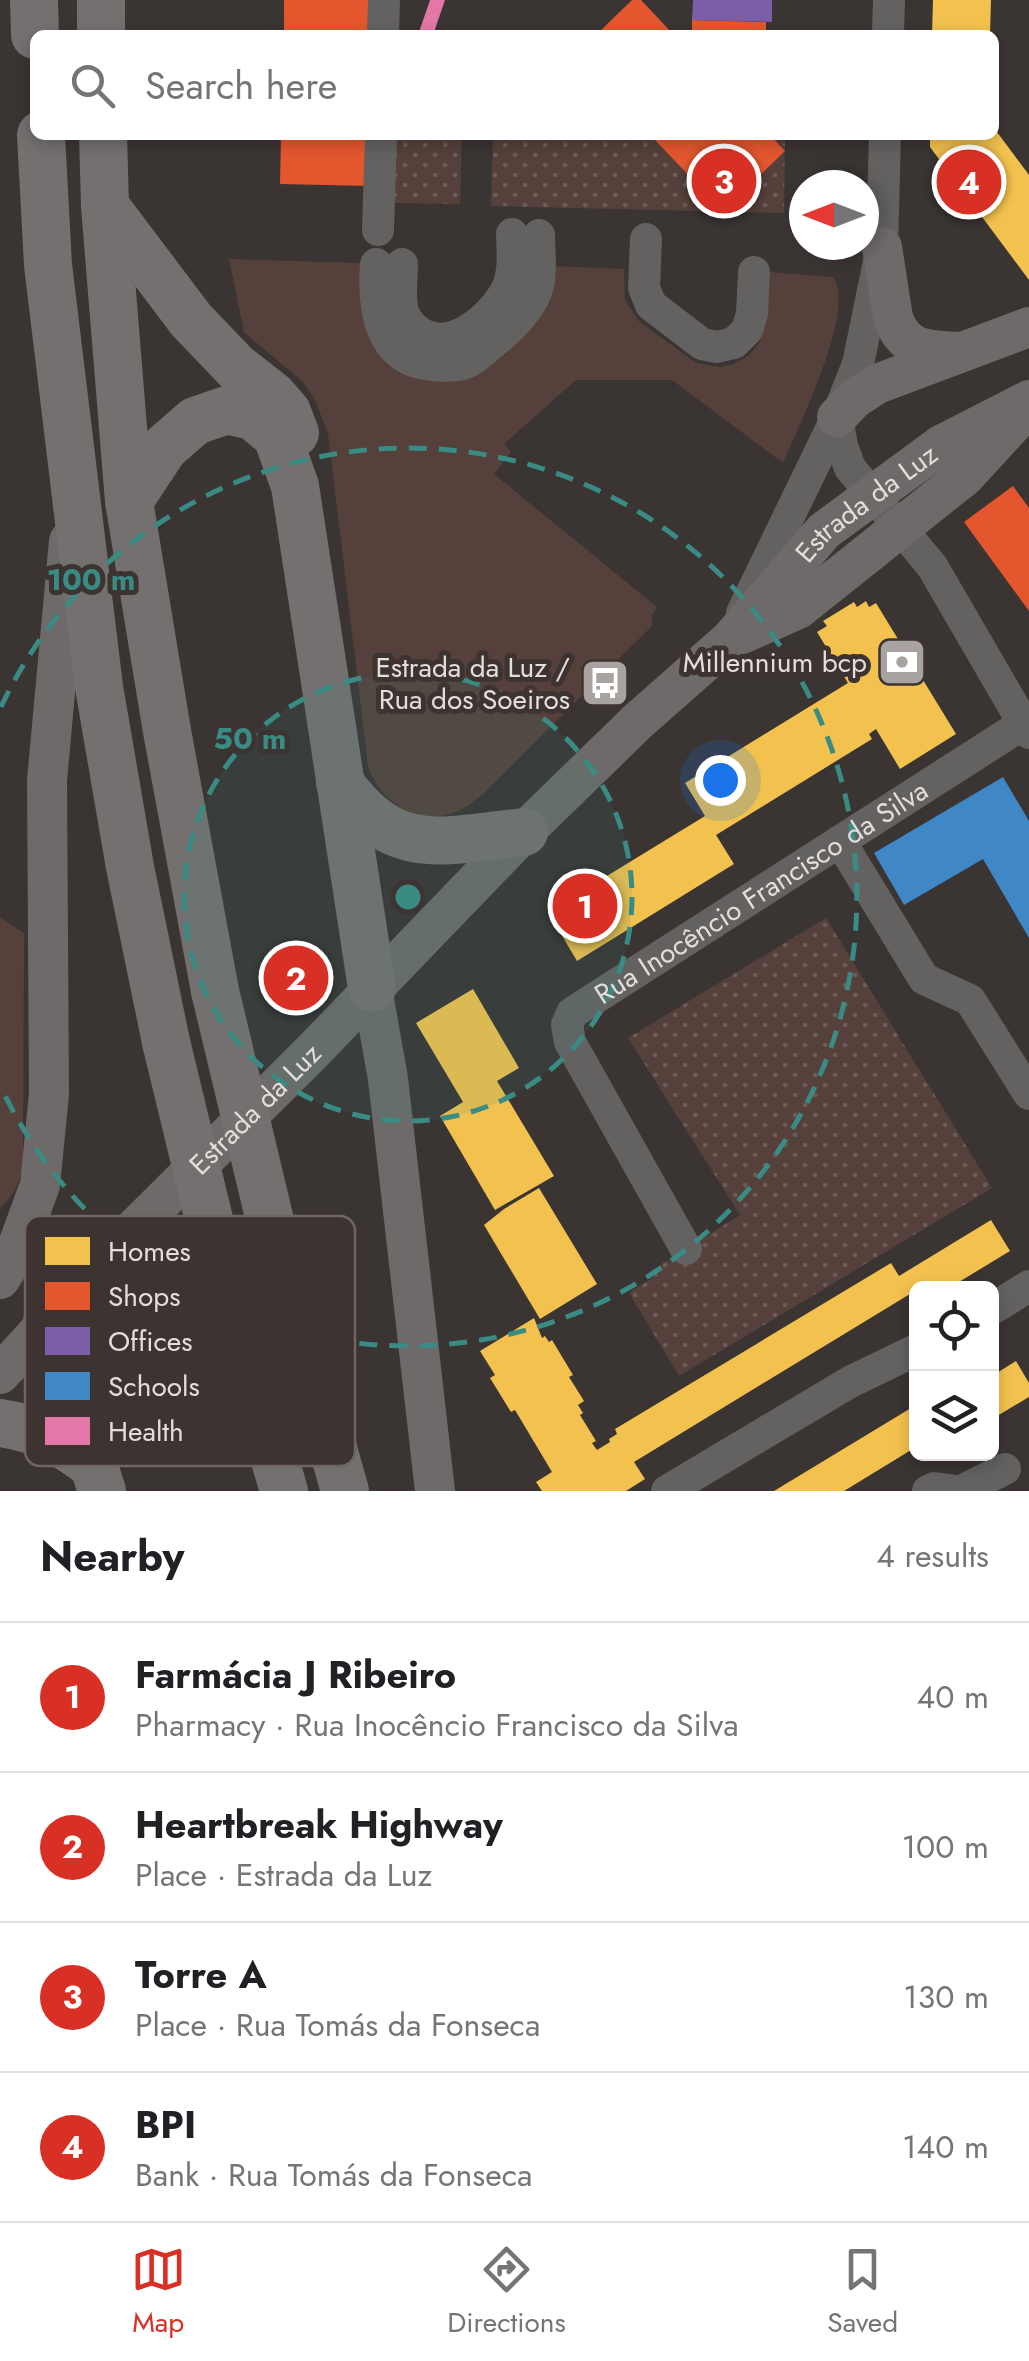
<!DOCTYPE html>
<html lang="en">
<head>
<meta charset="utf-8">
<style>
  :root { --surface:#fff; --page:#f6f6f6; --text:#202124; --muted:#757577; --line:#e0e0e0; --accent:#d93025 }
  body { margin:0; font-family:Jost,sans-serif; background:var(--page); color:var(--text) }
  .controls { position:absolute; right:30px; bottom:30px; display:grid; overflow:hidden; border-radius:15px; box-shadow:0 5px 15px #0003 }
  .controls button { width:90px; height:90px; display:grid; place-items:center; padding:0; border:0; border-bottom:2px solid var(--line); background:var(--surface); color:var(--text); font:50px sans-serif }
  .compass { position:absolute; left:789px; top:170px; width:90px; height:90px; border-radius:50%; background:var(--surface); box-shadow:0 5px 15px #0003; rotate:270deg }
  .you { position:absolute; left:720px; top:780px; width:35px; height:35px; margin:-25px; border:8px solid #fff; border-radius:50%; background:#1a73e8; box-shadow:0 0 0 15px #1a73e833 }
  .badge { display:grid; place-items:center; width:65px; height:65px; border-radius:50%; background:var(--accent); color:#fff; font-size:32px; font-weight:700 }
  .pin { position:absolute; translate:-50% -50%; border:5px solid #fff; box-shadow:0 2px 10px #0006 }
  .list { margin:0; padding:0; list-style:none }
  h2 { display:flex; justify-content:space-between; align-items:center; height:130px; margin:0; padding:0 40px; font-size:42px }
  h2 small { font-size:32px; font-weight:400; color:var(--muted) }
  .list li { display:grid; grid-template-columns:65px 1fr auto; gap:30px; align-items:center; box-sizing:border-box; height:150px; padding:0 40px; border-top:2px solid var(--line) }
  .list b { display:block; font-size:38px; white-space:nowrap }
  .list p { margin:0; font-size:32px; white-space:nowrap; color:var(--muted) }
  .list em { font-size:32px; font-style:normal; color:var(--muted) }
  .icon { flex:none; width:55px; height:55px; fill:none; stroke:currentColor; stroke-width:2; stroke-linecap:round; stroke-linejoin:round }
  .map { position:relative; flex:none; width:1029px; height:1491px; overflow:hidden }
  .search { position:absolute; background:var(--surface); box-shadow:0 5px 15px #0003; left:30px; right:30px; top:30px; height:110px; display:flex; align-items:center; gap:25px; box-sizing:border-box; padding:0 35px; border-radius:15px; color:var(--muted); font-size:38px }
  .sheet { height:730px; background:var(--surface) }
  nav { display:flex; justify-content:space-around; align-items:center; box-sizing:border-box; height:140px; border-top:2px solid var(--line); background:var(--surface); font-size:28px; color:var(--muted) }
  nav a { display:grid; justify-items:center; gap:5px }
  nav .on { color:var(--accent) }
  .map>svg:first-child { display:block }
  .grass { fill:#55403b }
  .garden { fill:url(#garden-dots) }
  .homes { fill:#f2c14e }
  .shops { fill:#e4572e }
  .offices { fill:#7b5ea7 }
  .schools { fill:#3f88c5 }
  .health { fill:#e377a8 }
  .lines { fill:none; stroke-linecap:round; stroke-linejoin:round }
  .minor { stroke:#646261; stroke-width:32 }
  .major { stroke:#6d6a69; stroke-width:40 }
  .highway { stroke:#73706f; stroke-width:48 }
  .highway-bridge { stroke:#73706f; stroke-width:48 }
  .ring { fill:none; stroke:#398b84; stroke-width:5; stroke-dasharray:18 12 }
  .labels { text-anchor:middle; dominant-baseline:central; stroke-width:10; stroke-linejoin:round; paint-order:stroke }
  .street-label { font-size:28px; fill:#e3dddb; stroke:#3d3330 }
  .poi-label { font-size:28px; fill:#e3dddb; stroke:#3d3330; text-anchor:end }
  .key { fill:#3d3330; stroke:#6f6663; stroke-width:2.5 }
  .key-label { font-size:28px; fill:#e3dddb }
  .centre { fill:#398b84; stroke:#3d3330; stroke-width:5 }
  .ring-label { font-size:30px; text-anchor:middle; font-weight:bold; fill:#398b84; stroke:#3d3330; stroke-width:10; stroke-linejoin:round; paint-order:stroke }
</style>
</head>
<body>
<div class="map">
<svg width="1029" height="1491" viewBox="0 0 1029 1491">
  <defs>
    <pattern id="garden-dots" width="8" height="8" patternUnits="userSpaceOnUse" patternTransform="scale(2.5)"><rect width="8" height="8" fill="#55403b"/><path d="M2 2h.1M6 6h.1" fill="none" stroke="#6d5b57" stroke-width="1.8" stroke-linecap="round"/></pattern>
  </defs>
  <rect width="100%" height="100%" fill="#3a3433"/>
  <g class="grass">
    <path d="M229,259l133,4 30,99 159,-96 73,3 1,31 14,21 57,42 23,4 15,-3 14,-8 11,-13 8,-25 1,-46 65,5c24,31 -35,151 -50,186l-111,-83h-96l-72,64 7,8 -17,22 163,133 -5,9v10l-169,168c-10,8 -21,17 -34,20 -37,10 -70,-15 -81,-48l-40,-333 -14,-35 -11,-16 -59,-50z"/>
    <path d="M0,917l24,16 -1,231c-3,20 -9,30 -23,44z"/>
  </g>
  <g class="garden">
    <polygon points="391,135 462,135 460,204 390,203"/>
    <polygon points="493,135 650,135 723,211 784,151 770,135 785,135 784,213 491,206"/>
    <polygon points="826,918 992,1188 679,1376 629,1293 655,1276 652,1270 740,1215 628,1038"/>
  </g>
  <g class="homes">
    <polygon points="933,0 991,0 990,35 932,35"/>
    <polygon points="994,128 1029,175 1029,280 930,147 930,135 994,135"/>
    <polygon points="866,601 869,607 876,603 956,734 900,769 876,729 869,734 872,739 716,835 734,864 577,961 548,912 705,816 685,783 848,683 817,632 827,626 823,621 854,602 857,607"/>
    <polygon points="473,989 519,1068 497,1081 554,1176 495,1210 440,1116 463,1102 416,1023"/>
    <polygon points="539,1188 597,1284 540,1319 484,1225 504,1209"/>
    <polygon points="991,1220 1010,1251 949,1288 916,1288 916,1305 910,1294 634,1462 645,1479 626,1491 542,1491 536,1482 552,1472 515,1410 511,1412 490,1378 495,1375 480,1351 534,1318 542,1338 545,1336 549,1342 552,1340 573,1375 569,1377 584,1401 578,1405 583,1413 580,1415 596,1441 592,1443 597,1450 610,1442 609,1439 617,1434 615,1429 891,1263 899,1276"/>
    <polygon points="1016,1361 1029,1383 1029,1397 992,1419 992,1376"/>
    <polygon points="916,1405 916,1447 844,1491 774,1491"/>
  </g>
  <g class="shops">
    <polygon points="284,0 375,0 374,35 284,35"/>
    <polygon points="632,0 641,0 674,35 596,35"/>
    <polygon points="692,20 766,22 766,35 692,35"/>
    <polygon points="281,135 371,135 370,186 280,184"/>
    <polygon points="650,135 770,135 785,151 723,211"/>
    <polygon points="1013,486 1029,508 1029,611 964,522"/>
  </g>
  <polygon class="offices" points="693,0 772,0 772,22 692,20"/>
  <polygon class="schools" points="1003,777 1029,821 1029,938 983,859 904,905 874,853"/>
  <polygon class="health" points="430,0 445,0 433,35 418,35"/>
  <g class="lines">
    <g class="minor">
      <polyline points="383,35 384,0"/>
      <polyline points="888,35 889,0"/>
      <polyline points="378,230 381,135"/>
      <polyline points="646,239 644,288 651,305 702,344 717,347 734,343 747,330 752,314 754,272"/>
      <path d="M376,264c-3,43 2,96 56,101 10,1 21,2 31,-1 14,-5 25,-18 37,-27 15,-13 31,-29 37,-48 5,-16 2,-37 2,-54"/>
      <path d="M402,264c0,15 -3,34 1,48 4,10 11,18 21,23 30,14 63,-15 79,-39 12,-18 10,-41 9,-62"/>
      <polyline points="837,417 842,446 850,468 932,566 1029,733"/>
      <polyline points="742,613 837,417 858,364 882,247 885,135"/>
      <polyline points="840,841 924,979 970,1000 1029,1094"/>
      <path id="s1" d="M686,1249l-116,-207 -3,-17 5,-12 451,-289"/>
      <polyline points="992,1309 1029,1286"/>
      <polyline points="667,1491 850,1382 916,1350"/>
      <polyline points="928,1491 934,1488 957,1491"/>
      <polyline points="961,1491 1005,1469"/>
    </g>
    <g class="major">
      <path d="M882,247l11,71c12,34 35,32 66,34"/>
      <polyline points="837,417 854,399 877,384 1029,327"/>
      <polyline points="742,634 798,609 965,476 1021,415"/>
      <polyline points="372,988 388,1079 435,1491"/>
      <polyline points="0,1279 14,1256 40,1185 49,1094 47,780 69,541"/>
      <path id="s2" d="M0,1374l125,-136 188,-187 211,-219 114,-111 92,-81 94,-109 117,-86 88,-45"/>
    </g>
    <g class="highway">
      <polyline points="34,0 35,35"/>
      <polyline points="101,0 101,35"/>
      <polyline points="41,135 48,265 99,687 130,867 166,1042"/>
      <polyline points="103,135 105,206 129,501 167,731 215,991"/>
      <polyline points="105,206 191,320 236,367 273,396 287,412 295,433"/>
      <polyline points="129,501 164,448 195,421 227,410 253,416 277,436 295,486 372,988"/>
      <path d="M340,783c55,76 101,58 184,49"/>
      <polyline points="277,1250 345,1491"/>
      <polyline points="229,1302 284,1491"/>
      <polyline points="47,1322 102,1491"/>
      <path d="M0,1423c40,6 61,18 93,42"/>
    </g>
    <g class="highway-bridge">
      <polyline points="215,991 277,1250"/>
      <polyline points="166,1042 229,1302"/>
    </g>
  </g>
  <circle cx="408" cy="897" r="224" fill="#398b84" fill-opacity=".12"/>
  <g class="ring">
    <circle cx="408" cy="897" r="224"/>
    <path d="M1 707A449 449 0 1 1 1 1087"/>
  </g>
  <defs>
    <g id="bank-square" transform="scale(2.5)"><rect x="-9" y="-9" width="18" height="18" rx="4" fill="#a8a2a0" stroke="#3d3330"/><path d="M-6-4H6V4H-6ZM0-2.3a2.3 2.3 0 1 0 0 4.6a2.3 2.3 0 1 0 0-4.6Z" fill="#fff"/></g>
    <g id="bus-square" transform="scale(2.5)"><rect x="-9" y="-9" width="18" height="18" rx="4" fill="#a8a2a0" stroke="#3d3330"/><path d="M-5-6H5V4H4V6H2V4H-2V6H-4V4H-5ZM-3.5-4V0h7V-4ZM-3.5 1.2v1.5H-2V1.2ZM2 1.2v1.5H3.5V1.2Z" fill="#fff"/></g>
  </defs>
  <g fill-rule="evenodd">
    <use href="#bank-square" x="902" y="662"/>
    <use href="#bus-square" x="605" y="683"/>
  </g>
  <g class="labels">
    <g class="street-label">
      <text stroke="none"><textPath href="#s2" startOffset="1230">Estrada da Luz</textPath></text>
      <text stroke="none"><textPath href="#s1" startOffset="492">Rua Inocêncio Francisco da Silva</textPath></text>
      <text stroke="none"><textPath href="#s2" startOffset="368">Estrada da Luz</textPath></text>
    </g>
    <g class="poi-label">
      <text x="867" y="662">Millennium bcp</text>
      <text x="570" y="667">Estrada da Luz /<tspan x="570" dy="32">Rua dos Soeiros</tspan></text>
    </g>
  </g>
  <rect x="25" y="1216" width="330" height="250" rx="15" class="key"/>
  <rect x="45" y="1237" width="45" height="28" fill="#f2c14e"/>
  <rect x="45" y="1282" width="45" height="28" fill="#e4572e"/>
  <rect x="45" y="1327" width="45" height="28" fill="#7b5ea7"/>
  <rect x="45" y="1372" width="45" height="28" fill="#3f88c5"/>
  <rect x="45" y="1417" width="45" height="28" fill="#e377a8"/>
  <g class="key-label">
    <text x="108" y="1261">Homes</text>
    <text x="108" y="1306">Shops</text>
    <text x="108" y="1351">Offices</text>
    <text x="108" y="1396">Schools</text>
    <text x="108" y="1441">Health</text>
  </g>
  <circle cx="408" cy="897" r="15" class="centre"/>
  <g class="ring-label">
    <text x="91" y="590">100 m</text>
    <text x="250" y="749">50 m</text>
  </g>
</svg>
<div class="controls">
<button><svg class="icon" aria-label="locate" viewBox="0 0 24 24"><circle cx="12" cy="12" r="6"/><path d="M12 2v4M12 18v4M2 12h4M18 12h4"/></svg></button>
<button><svg class="icon" aria-label="layers" viewBox="0 0 24 24"><path d="M12 4l9 5-9 5-9-5zM3 14l9 5 9-5"/></svg></button>
</div>
<svg class="compass" viewBox="-18 -18 36 36"><path d="M0-13l5 13h-10z" fill="#e53935"/><path d="M0 13l5-13h-10z" fill="#757577"/></svg>
<div class="you"></div>
<div class="pin badge" style="left:585px;top:906px">1</div>
<div class="pin badge" style="left:296px;top:978px">2</div>
<div class="pin badge" style="left:724px;top:181px">3</div>
<div class="pin badge" style="left:969px;top:182px">4</div>
<div class="search"><svg class="icon" aria-label="search" viewBox="0 0 24 24"><circle cx="10" cy="10" r="6"/><path d="M15 15l6 6"/></svg>Search here</div>
</div>
<section class="sheet">
<h2>Nearby<small>4 results</small></h2>
<ul class="list">
<li><span class="badge">1</span><div><b>Farmácia J Ribeiro</b><p>Pharmacy · Rua Inocêncio Francisco da Silva</p></div><em>40 m</em></li>
<li><span class="badge">2</span><div><b>Heartbreak Highway</b><p>Place · Estrada da Luz</p></div><em>100 m</em></li>
<li><span class="badge">3</span><div><b>Torre A</b><p>Place · Rua Tomás da Fonseca</p></div><em>130 m</em></li>
<li><span class="badge">4</span><div><b>BPI</b><p>Bank · Rua Tomás da Fonseca</p></div><em>140 m</em></li>
</ul>
</section>
<nav>
<a class="on"><svg class="icon" aria-label="map" viewBox="0 0 24 24"><path d="M3 6l6-2 6 2 6-2v14l-6 2-6-2-6 2zM9 4v14M15 6v14"/></svg>Map</a>
<a><svg class="icon" aria-label="directions" viewBox="0 0 24 24"><path d="M12 3l9 9-9 9-9-9zM9 14v-3h6M13 9l2 2-2 2"/></svg>Directions</a>
<a><svg class="icon" aria-label="saved" viewBox="0 0 24 24"><path d="M7 4h10v16l-5-4-5 4z"/></svg>Saved</a>
</nav>
</body>
</html>
